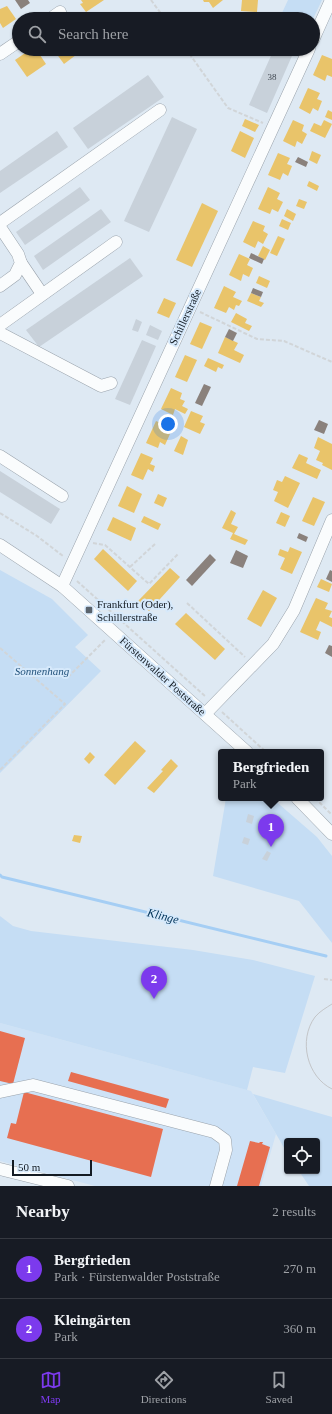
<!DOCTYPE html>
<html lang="en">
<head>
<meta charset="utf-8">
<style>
  :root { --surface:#171b24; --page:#242831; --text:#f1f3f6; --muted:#9ea1a6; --line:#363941; --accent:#7c3aed }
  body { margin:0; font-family:Georgia,serif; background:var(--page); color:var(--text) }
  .controls { position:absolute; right:12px; bottom:12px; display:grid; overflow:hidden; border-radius:4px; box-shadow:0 1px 3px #0004 }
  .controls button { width:36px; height:36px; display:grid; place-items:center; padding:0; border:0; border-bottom:1px solid var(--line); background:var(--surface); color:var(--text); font:20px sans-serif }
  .scale { position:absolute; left:12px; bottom:10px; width:80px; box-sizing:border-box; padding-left:4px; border:2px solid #131b23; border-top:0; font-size:11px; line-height:14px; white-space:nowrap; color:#131b23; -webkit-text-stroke:3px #d6e9fb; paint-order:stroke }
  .you { position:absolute; left:168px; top:424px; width:14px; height:14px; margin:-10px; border:3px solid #fff; border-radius:50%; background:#1a73e8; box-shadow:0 0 0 6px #1a73e833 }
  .badge { display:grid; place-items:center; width:26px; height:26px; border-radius:50%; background:var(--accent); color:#fff; font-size:13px; font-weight:700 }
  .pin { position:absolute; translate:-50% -33px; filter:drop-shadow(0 1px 2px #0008) }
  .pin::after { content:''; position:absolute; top:21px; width:14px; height:12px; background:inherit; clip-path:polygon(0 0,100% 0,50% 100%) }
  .popup { position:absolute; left:218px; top:749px; width:106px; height:52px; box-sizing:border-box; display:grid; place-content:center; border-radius:4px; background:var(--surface); filter:drop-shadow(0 1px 3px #0005); font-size:13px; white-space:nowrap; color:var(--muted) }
  .popup b { font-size:15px; color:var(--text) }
  .popup::after { content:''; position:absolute; left:50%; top:100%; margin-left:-8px; border:8px solid transparent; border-top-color:var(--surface) }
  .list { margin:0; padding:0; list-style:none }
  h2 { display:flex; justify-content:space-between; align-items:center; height:52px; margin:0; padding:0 16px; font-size:17px }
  h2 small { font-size:13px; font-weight:400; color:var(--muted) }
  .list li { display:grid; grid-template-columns:26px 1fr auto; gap:12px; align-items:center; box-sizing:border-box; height:60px; padding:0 16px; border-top:1px solid var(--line) }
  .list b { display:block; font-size:15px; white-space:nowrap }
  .list p { margin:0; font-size:13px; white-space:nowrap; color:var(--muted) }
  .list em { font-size:13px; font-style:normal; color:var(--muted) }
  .icon { flex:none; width:22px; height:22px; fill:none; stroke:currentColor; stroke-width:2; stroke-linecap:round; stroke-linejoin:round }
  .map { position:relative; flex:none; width:332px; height:1186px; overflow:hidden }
  .search { position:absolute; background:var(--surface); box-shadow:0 1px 3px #0004; left:12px; right:12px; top:12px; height:44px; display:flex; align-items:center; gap:10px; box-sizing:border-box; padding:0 14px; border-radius:22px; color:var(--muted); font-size:15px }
  .sheet { height:172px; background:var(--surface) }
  nav { display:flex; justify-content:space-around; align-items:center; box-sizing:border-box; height:56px; border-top:1px solid var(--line); background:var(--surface); font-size:11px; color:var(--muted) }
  nav a { display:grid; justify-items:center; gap:2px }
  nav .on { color:var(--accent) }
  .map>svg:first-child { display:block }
  .built { fill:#cee2f6 }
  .green { fill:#c5ddf4 }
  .homes { fill:#e9c46a }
  .shops { fill:#e76f51 }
  .industry { fill:#8a817c }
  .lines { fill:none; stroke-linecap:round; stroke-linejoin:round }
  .stream { stroke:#a5cef4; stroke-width:3 }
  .building { fill:#c8d1da }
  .minor-casing { stroke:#9aa3ac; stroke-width:13 }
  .path { stroke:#d1d5d8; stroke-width:2; stroke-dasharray:4 2; stroke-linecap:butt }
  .minor { stroke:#fafcfd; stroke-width:12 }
  .tram { stroke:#c3c5c8; stroke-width:1 }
  .poi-dot { fill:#5a636c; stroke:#d6e9fb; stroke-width:1.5 }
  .labels { text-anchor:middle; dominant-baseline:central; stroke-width:4; stroke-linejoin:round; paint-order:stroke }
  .number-label { font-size:9px; fill:#404851 }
  .street-label { font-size:11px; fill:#131b23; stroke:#d6e9fb }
  .poi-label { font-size:11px; fill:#131b23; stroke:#d6e9fb; text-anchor:start }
  .park-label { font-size:11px; font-style:italic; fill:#22527b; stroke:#d6e9fb }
  .water-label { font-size:12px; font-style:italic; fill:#00345a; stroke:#d6e9fb }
</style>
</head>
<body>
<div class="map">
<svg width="332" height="1186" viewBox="0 0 332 1186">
  <rect width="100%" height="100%" fill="#dee9f3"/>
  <polygon class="built" points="0,1023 251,1091 276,1134 261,1186 95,1186 0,1161"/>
  <g class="green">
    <polygon points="288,0 322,0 313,19 293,19 282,13"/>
    <polygon points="0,570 52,599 88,635 75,647 101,671 0,773"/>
    <polygon points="226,798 272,798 317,837 332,856 332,943 299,901 213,876"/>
    <polygon points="0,916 13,926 31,931 193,950 253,960 315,976 285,1073 253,1067 247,1090 0,1023"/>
    <polygon points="253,1094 332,1117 332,1186 309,1186 299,1171 317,1171 317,1141 287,1141 287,1153"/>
  </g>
  <g class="homes">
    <polygon points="81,0 104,0 86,12 80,4 83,3"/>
    <polygon points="203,0 223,0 213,8 209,2 204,2"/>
    <polygon points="242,0 258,0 257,12 241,11"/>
    <polygon points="7,6 16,19 3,28 0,23 0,9"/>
    <polygon points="104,12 109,19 94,19"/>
    <polygon points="31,49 36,49 46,64 27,77 15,60"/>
    <polygon points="53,49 78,49 80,52 64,64"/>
    <polygon points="322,55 332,59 332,77 327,75 325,81 313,75"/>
    <polygon points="308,88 320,93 317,99 322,101 318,111 313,108 310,114 299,108"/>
    <polygon points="328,110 332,112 332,120 325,117"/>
    <polygon points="245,119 259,125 255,132 242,126"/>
    <polygon points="293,120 304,125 302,131 307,134 302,144 297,141 295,147 283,141"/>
    <polygon points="324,120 332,124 325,138 310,131 314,123 321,126"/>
    <polygon points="240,131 254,138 245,158 231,151"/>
    <polygon points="312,151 321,155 317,164 309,160"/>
    <polygon points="278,153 290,158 287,164 292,166 288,176 283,173 280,180 268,175"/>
    <polygon points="309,181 319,186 317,191 307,186"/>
    <polygon points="268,187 280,193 277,199 283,202 278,212 272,209 270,214 258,209"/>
    <polygon points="299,199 307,202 304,209 296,206"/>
    <polygon points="202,203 218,211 192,267 176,260"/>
    <polygon points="287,209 296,214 293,221 284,216"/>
    <polygon points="282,219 291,223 288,230 279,226"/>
    <polygon points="253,221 265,226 263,231 268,234 263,244 258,241 255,248 243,242"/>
    <polygon points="278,236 285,239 277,256 270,253"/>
    <polygon points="263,246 270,250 265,260 258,256"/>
    <polygon points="239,254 250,259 247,265 253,268 249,277 243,274 241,281 229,275"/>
    <polygon points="259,276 270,281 267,288 256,283"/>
    <polygon points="224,286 236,292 233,297 242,301 239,306 236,305 234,310 229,307 226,313 214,308"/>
    <polygon points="251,293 261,297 259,301 264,303 261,307 247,301"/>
    <polygon points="164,298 176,303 169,318 157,313"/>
    <polygon points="236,313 247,319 245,323 252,326 249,331 231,322"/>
    <polygon points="200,322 212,327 202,349 190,344"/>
    <polygon points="225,337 238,343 234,350 244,355 240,363 218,353"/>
    <polygon points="185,355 197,360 187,382 175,377"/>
    <polygon points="208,358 224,365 222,369 218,367 216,372 204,366"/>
    <polygon points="171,388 182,393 180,399 185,401 182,406 188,409 185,414 175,409 173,415 161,409"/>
    <polygon points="191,411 203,416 200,422 205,424 200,434 184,427"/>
    <polygon points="156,421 168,426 165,432 170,434 165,445 160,442 158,448 146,443"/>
    <polygon points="181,436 188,440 183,455 174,451"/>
    <polygon points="318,437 332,444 332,470 322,465 323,463 316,460 320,451 314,448"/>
    <polygon points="141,453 153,458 150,464 155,466 153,472 148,469 143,480 131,475"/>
    <polygon points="299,454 308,458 306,463 321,470 317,479 292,468"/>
    <polygon points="285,476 300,483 288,508 274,501 278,492 273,490 277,480 282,482"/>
    <polygon points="127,486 142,494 134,513 118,506"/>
    <polygon points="158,494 167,498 163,507 154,503"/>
    <polygon points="313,497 325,502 314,526 302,521"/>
    <polygon points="231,510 236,513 231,524 238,527 234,534 248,540 245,545 230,539 233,533 222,528"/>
    <polygon points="281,512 290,516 285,527 276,523"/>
    <polygon points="144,516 161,524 158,530 141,522"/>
    <polygon points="113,517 136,528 131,541 107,530"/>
    <polygon points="290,547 302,552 292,574 280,569 285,558 278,555 280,549 288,552"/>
    <polygon points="103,549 137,581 128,591 94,559"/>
    <polygon points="170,568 180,577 149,611 138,601"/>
    <polygon points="321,579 332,584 329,592 317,587"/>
    <polygon points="263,590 277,598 261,627 247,619"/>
    <polygon points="316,598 328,603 325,609 332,611 329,617 332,618 332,627 320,621 316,630 321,632 318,640 300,632"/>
    <polygon points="186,613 225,649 215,660 175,624"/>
    <polygon points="135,741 146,751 115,785 104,775"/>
    <polygon points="90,752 95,757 89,764 84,759"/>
    <polygon points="171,759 178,766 154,793 147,788 163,771 161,770"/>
    <polygon points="74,835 82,836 80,843 72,841"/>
  </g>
  <g class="shops">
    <polygon points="0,1031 25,1038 13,1084 0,1081"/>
    <polygon points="71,1072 169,1099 166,1108 68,1081"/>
    <polygon points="24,1092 163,1129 151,1177 7,1138 11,1123 16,1124"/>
    <polygon points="250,1141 259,1143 260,1142 263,1142 262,1144 270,1147 259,1186 237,1186"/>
  </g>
  <g class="industry">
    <polygon points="15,0 28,0 30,3 21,9"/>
    <polygon points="41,49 55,49 46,55"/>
    <polygon points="298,157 308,162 306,167 295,162"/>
    <polygon points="251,253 264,259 262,264 249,258"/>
    <polygon points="253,288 263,292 261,297 251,293"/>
    <polygon points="229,329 237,333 233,341 225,337"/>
    <polygon points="204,384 211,387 202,406 195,403"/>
    <polygon points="319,420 328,424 324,434 314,430"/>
    <polygon points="299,533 308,537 306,542 297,538"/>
    <polygon points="236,550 248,556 243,568 230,563"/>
    <polygon points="210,554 216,560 192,586 186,580"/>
    <polygon points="330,570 332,571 332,582 326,579"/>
    <polygon points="329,645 332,646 332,657 325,653"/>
  </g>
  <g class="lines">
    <polyline class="stream" points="0,875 2,877 326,956"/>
  </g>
  <g class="building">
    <polygon points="274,49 295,49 267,113 249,105"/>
    <polygon points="148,75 164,97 88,149 73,128"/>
    <polygon points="172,117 197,129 149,232 124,221"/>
    <polygon points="57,131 68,147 0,193 0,171"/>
    <polygon points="80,187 90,200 25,245 16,232"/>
    <polygon points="101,209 111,222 43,270 34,256"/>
    <polygon points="130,258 143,276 39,347 26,330"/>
    <polygon points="136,319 142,322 138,332 132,330"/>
    <polygon points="150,325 162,331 158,340 146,335"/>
    <polygon points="142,340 156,346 130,405 115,399"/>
    <polygon points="0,471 60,509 51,524 0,492"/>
    <polygon points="248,814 254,816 252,824 246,822"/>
    <polygon points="267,822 273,824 270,831 264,828"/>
    <polygon points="244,837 250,839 248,845 242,843"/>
    <polygon points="267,851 271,853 267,861 262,859"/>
  </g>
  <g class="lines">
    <g class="minor-casing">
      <g id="minor">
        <polyline points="50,19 60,12"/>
        <polyline points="313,40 331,0"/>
        <polyline points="0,54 19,41"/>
        <polyline points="0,223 160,110"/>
        <polyline points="0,227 18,254 21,263 15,275 0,286"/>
        <polyline points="21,263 42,294"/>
        <polyline points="0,325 116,242"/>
        <polyline points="0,333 101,386 111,383"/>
        <polyline points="0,456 62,496"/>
        <polyline points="0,545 62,586 247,752"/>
        <polyline points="62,586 309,49"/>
        <polyline points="205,714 273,644 294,610 332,520"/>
        <polyline points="297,798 332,834"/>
        <polyline points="0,1092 33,1085 214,1132 225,1140 226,1150 216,1186"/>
        <polyline points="0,1169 68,1186"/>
      </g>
    </g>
    <g class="path">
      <polyline points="151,0 165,19"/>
      <polyline points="186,49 228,108 263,123"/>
      <polyline points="200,312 257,339 284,341 332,362"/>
      <polyline points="0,513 37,536 63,556"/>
      <polyline points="93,543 105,545 149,584 178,554"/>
      <polyline points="130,567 155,544"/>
      <polyline points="77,581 206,697"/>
      <polyline points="187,603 245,657"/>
      <polyline points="0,648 65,704 0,770"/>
      <polyline points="68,677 105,640"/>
      <polyline points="222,712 266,752"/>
      <polyline points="315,798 332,815"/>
      <polyline points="324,979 332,980"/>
    </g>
    <use href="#minor" class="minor"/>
    <path class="tram" d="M332,1004c-6,4 -12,7 -17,13 -17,23 -8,60 17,72"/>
  </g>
  <rect class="poi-dot" x="85" y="606" width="8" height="8" rx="2"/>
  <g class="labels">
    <g class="number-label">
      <text x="272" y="77">38</text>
    </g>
    <g class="street-label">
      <text transform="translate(185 317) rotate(-65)">Schillerstraße</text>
      <text transform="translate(163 676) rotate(42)">Fürstenwalder Poststraße</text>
    </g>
    <g class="poi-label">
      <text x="97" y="604">Frankfurt (Oder),<tspan x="97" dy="13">Schillerstraße</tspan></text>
    </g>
    <g class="park-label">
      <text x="42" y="671">Sonnenhang</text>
    </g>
    <g class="water-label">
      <text transform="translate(163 916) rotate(14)">Klinge</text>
    </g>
  </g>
</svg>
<div class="controls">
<button><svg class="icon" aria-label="locate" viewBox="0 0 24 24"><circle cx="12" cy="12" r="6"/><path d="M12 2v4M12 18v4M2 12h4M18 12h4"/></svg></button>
</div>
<div class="scale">50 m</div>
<div class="you"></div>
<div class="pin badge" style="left:271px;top:847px">1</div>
<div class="popup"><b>Bergfrieden</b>Park</div>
<div class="pin badge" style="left:154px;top:999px">2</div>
<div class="search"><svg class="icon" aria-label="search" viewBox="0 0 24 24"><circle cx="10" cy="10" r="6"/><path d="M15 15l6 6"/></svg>Search here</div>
</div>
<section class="sheet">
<h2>Nearby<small>2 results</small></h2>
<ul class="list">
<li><span class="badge">1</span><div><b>Bergfrieden</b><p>Park · Fürstenwalder Poststraße</p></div><em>270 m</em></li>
<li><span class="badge">2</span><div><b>Kleingärten</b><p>Park</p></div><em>360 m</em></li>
</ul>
</section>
<nav>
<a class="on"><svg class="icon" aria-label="map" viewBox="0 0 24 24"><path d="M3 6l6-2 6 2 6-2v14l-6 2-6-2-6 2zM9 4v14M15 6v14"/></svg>Map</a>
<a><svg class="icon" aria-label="directions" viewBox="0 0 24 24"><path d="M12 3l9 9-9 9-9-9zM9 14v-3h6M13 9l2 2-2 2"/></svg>Directions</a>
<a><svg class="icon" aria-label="saved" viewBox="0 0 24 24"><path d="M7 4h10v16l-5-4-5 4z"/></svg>Saved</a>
</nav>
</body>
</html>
